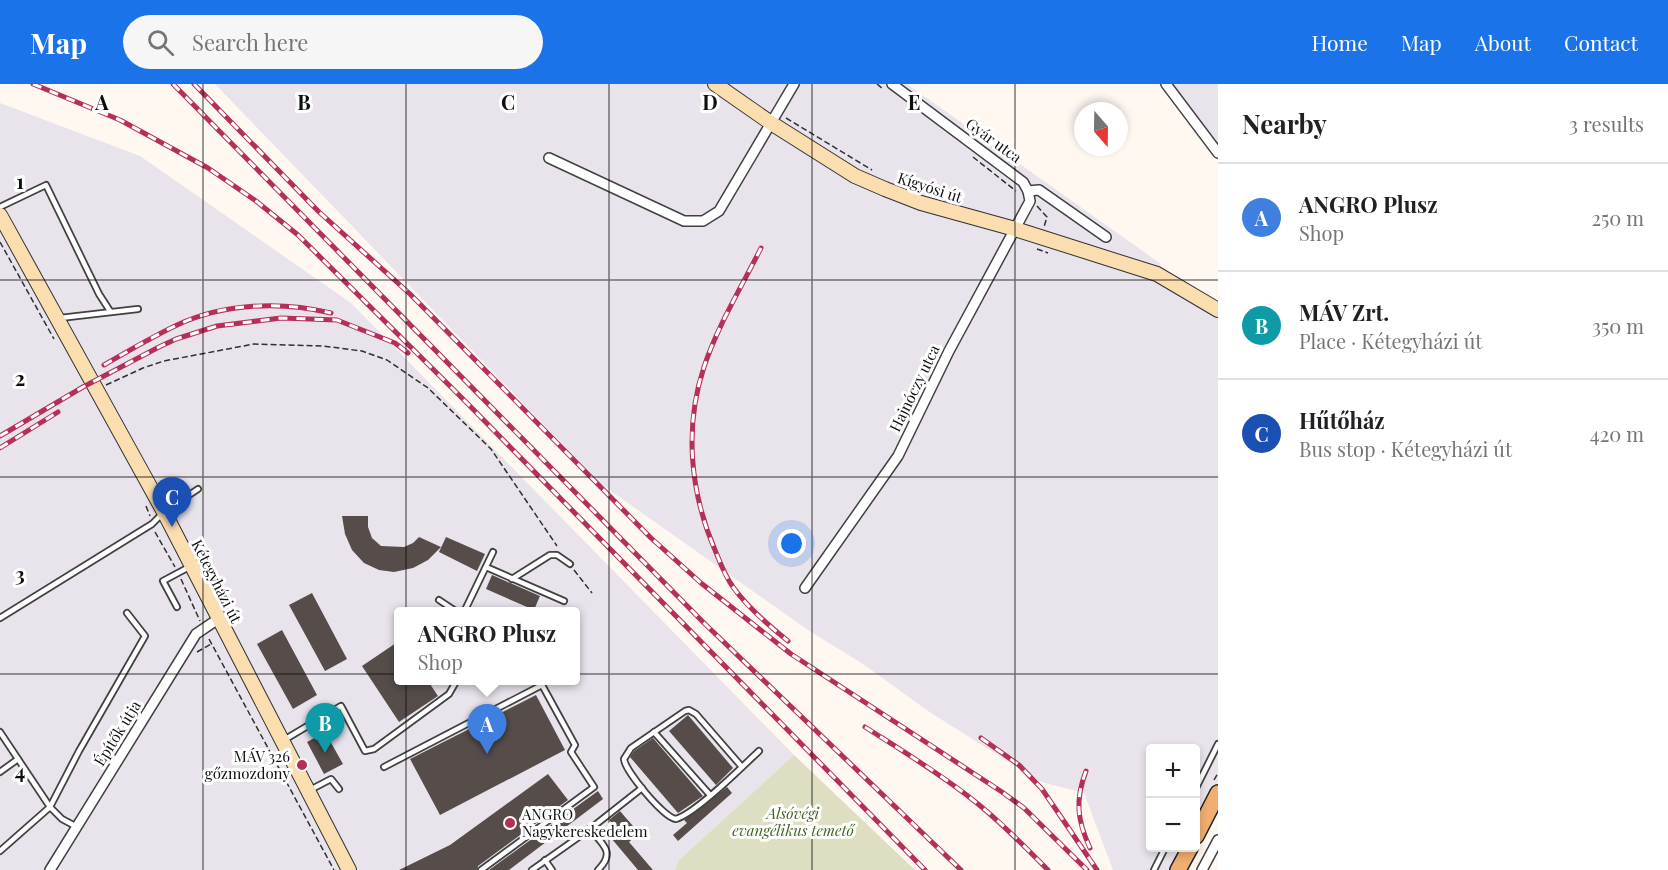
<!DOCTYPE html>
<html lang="en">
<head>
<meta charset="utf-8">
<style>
  :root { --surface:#fff; --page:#f6f6f6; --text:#202124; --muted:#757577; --line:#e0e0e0; --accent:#1a73e8 }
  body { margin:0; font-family:"Playfair Display",serif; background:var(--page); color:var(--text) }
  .controls { position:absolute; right:18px; bottom:18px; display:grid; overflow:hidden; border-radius:6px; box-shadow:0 3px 9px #0003 }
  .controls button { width:54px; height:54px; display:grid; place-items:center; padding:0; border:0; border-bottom:2px solid var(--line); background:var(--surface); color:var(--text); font:30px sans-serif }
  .compass { position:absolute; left:1074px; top:18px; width:54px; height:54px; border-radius:50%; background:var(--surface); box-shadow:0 3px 9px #0003; rotate:160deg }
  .you { position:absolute; left:792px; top:460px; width:21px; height:21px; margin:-15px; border:4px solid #fff; border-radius:50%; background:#1a73e8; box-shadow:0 0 0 9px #1a73e833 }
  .badge { display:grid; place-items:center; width:39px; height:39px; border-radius:50%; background:var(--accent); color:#fff; font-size:20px; font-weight:700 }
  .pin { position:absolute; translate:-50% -50px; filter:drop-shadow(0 2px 3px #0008) }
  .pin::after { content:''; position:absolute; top:32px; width:21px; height:18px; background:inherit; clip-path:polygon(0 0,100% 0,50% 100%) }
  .popup { position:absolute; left:394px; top:523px; width:186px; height:78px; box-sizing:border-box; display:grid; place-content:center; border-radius:6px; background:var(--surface); filter:drop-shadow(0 2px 4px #0005); font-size:20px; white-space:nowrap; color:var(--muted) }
  .popup b { font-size:22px; color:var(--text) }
  .popup::after { content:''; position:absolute; left:50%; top:100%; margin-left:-12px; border:12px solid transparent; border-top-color:var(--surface) }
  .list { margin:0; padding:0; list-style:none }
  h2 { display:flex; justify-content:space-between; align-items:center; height:78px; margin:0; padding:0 24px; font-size:26px }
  h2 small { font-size:20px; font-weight:400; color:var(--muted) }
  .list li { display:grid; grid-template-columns:39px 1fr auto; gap:18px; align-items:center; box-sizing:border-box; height:108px; padding:0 24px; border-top:2px solid var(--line) }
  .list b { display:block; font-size:22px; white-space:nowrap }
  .list p { margin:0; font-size:20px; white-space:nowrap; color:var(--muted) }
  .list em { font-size:20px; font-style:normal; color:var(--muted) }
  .icon { flex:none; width:33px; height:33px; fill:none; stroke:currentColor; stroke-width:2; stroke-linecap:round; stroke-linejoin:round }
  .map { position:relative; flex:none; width:1218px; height:786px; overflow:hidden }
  header { display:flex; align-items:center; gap:36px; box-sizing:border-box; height:84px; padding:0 30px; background:var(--accent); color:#fff }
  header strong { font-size:28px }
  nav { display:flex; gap:33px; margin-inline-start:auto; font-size:21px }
  .search { width:420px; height:54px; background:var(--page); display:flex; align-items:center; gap:15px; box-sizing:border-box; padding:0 21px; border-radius:33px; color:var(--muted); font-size:22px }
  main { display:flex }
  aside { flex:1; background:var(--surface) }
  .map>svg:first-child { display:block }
  .industrial { fill:#e9e3ec; fill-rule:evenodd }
  .cemetery { fill:#dedfc2 }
  .building { fill:#564d4b }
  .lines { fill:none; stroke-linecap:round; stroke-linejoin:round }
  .lane-casing { stroke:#414141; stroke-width:8 }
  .street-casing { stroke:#414141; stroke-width:12 }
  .secondary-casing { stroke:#303030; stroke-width:16 }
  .primary-casing { stroke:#1f1f1f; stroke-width:18 }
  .path { stroke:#303030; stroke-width:1.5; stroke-dasharray:6 3; stroke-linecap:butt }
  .lane { stroke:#fff; stroke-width:4.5 }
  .street { stroke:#fff; stroke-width:9 }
  .secondary { stroke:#fadeb0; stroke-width:14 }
  .primary { stroke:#f0ae6f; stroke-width:15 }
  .rail-casing { stroke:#b62f59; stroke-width:5 }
  .rail { stroke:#fff; stroke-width:3; stroke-dasharray:9; stroke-linecap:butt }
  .grid { fill:none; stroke:#0e0e0e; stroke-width:1.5; stroke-opacity:0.55 }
  .poi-dot { fill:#b62f59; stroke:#fff; stroke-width:2 }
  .labels { text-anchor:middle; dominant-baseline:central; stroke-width:6; stroke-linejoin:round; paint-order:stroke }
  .street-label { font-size:15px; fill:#0e0e0e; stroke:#fff }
  .poi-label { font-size:15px; fill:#0e0e0e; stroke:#fff; text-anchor:end }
  .park-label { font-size:15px; font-style:italic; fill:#416222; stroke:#fff }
  .grid-label { font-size:20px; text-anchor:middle; font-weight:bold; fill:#0e0e0e; stroke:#fff; stroke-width:6; stroke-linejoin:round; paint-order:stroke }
</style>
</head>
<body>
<header>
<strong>Map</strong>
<div class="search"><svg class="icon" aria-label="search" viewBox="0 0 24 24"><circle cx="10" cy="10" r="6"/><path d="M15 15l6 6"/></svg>Search here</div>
<nav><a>Home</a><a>Map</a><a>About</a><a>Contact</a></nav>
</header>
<main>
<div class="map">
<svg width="1218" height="786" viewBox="0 0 1218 786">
  <rect width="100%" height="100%" fill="#fef8f1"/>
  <g class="industrial">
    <polygon points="215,0 907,0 1161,180 1157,189 1218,227 1218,711 1196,755 1196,664 1150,664 1150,764 1191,764 1179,786 1113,786 1084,709 1041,698 931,629 863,580 808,546 601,400"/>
    <polygon points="1164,0 1218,0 1218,70"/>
    <path d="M0,19l140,53 211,147 443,452 -115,105 -4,10h-675zM398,528h178v68h-178z"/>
  </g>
  <polygon class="cemetery" points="794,671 915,786 675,786 679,776"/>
  <g class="building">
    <polygon points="342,432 368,432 368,443 372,454 381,462 404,463 413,459 419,453 441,463 428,476 413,484 394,488 379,486 364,479 352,466 345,450"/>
    <polygon points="446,453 485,470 477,487 439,468"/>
    <polygon points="492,491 540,512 534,526 486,505"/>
    <polygon points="312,509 347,575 325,587 289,521"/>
    <polygon points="282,546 317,611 293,625 257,560"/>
    <polygon points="399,557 399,597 428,597 438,612 399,638 362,582"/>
    <polygon points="536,611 565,666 440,731 410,675"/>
    <polygon points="688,631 733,684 716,701 669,647"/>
    <polygon points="325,648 343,680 324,690 307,658"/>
    <polygon points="653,654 703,712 678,729 630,673 634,667"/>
    <polygon points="548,690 568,716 478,782 477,786 399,786 450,761"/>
    <polygon points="727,703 732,709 678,757 673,751 687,739 684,736"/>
    <polygon points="598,707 603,715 509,786 489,786"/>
    <polygon points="620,727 639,749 629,758 653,786 638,786 606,748 614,741 609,736"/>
  </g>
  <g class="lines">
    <g class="lane-casing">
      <g id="lane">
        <polyline points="0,123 46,101 99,210 110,227"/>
        <polyline points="60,234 138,225"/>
        <polyline points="486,483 564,517"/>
        <polyline points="512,495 550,471 557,471 570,480"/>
        <polyline points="439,516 457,528"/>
        <polyline points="177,523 163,497 191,482"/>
        <polyline points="464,528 493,468"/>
        <polyline points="0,534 152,440 164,428 198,405"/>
        <polyline points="0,648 50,723 62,735 77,743"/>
        <polyline points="654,648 710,711"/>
        <polyline points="284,656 341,622 365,667 374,665 449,610 457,596"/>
        <polyline points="384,683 542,601 575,661 571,668 594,703 481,786"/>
        <path d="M742,683l-46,-53 -7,-4 -4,1 -54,37 -7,11c1,12 40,59 52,60 20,-6 66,-52 83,-68"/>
        <polyline points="0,688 18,675"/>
        <polyline points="1196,704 1218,660"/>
        <polyline points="310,706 331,695 339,705"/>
        <path d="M590,745c13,16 26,23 8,41"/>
        <polyline points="0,767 50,723 79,667 145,552 127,529"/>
        <polyline points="545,776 552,786"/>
        <polyline points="532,786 590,745 642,704"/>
        <polyline points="1154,786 1165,764"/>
      </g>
    </g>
    <g class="street-casing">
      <g id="street">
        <polyline points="892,0 1023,98 1028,107 1039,106 1106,153"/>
        <polyline points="1166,0 1218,69"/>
        <polyline points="549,74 684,137 703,137 719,127 794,0"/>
        <polyline points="805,504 898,372 949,267 1030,117 1028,107"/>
        <polyline points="50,786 196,550 218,535"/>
        <polyline points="1202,786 1218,756"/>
      </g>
    </g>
    <g class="secondary-casing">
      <g id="secondary">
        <polyline points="715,0 771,39 855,92 885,105 921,119 1015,145 1157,190 1218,226"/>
        <polyline points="0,131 164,428 349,786"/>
      </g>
    </g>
    <g class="primary-casing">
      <g id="primary">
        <polyline points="1196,752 1218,709"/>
        <polyline points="1178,786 1190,764"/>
      </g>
    </g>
    <g class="path">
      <polyline points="877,0 883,5"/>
      <polyline points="786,34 872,86"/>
      <polyline points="973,73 1016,107"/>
      <polyline points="1037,122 1047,133 1044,143"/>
      <polyline points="0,158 54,255"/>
      <polyline points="1037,165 1048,169"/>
      <polyline points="106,301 143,284 164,277 254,260 323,262 362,267 387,276 428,304 491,365 557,462"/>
      <polyline points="146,422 150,432"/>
      <polyline points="155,448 175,483"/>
      <polyline points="574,486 592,509"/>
      <polyline points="181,495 200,537"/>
      <polyline points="209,555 334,786"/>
      <polyline points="197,568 211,560"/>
      <polyline points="1214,696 1218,689"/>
    </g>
    <use href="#lane" class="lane"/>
    <use href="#street" class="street"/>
    <use href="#secondary" class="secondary"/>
    <use href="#primary" class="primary"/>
    <g class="rail-casing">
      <g id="rail">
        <polyline points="33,0 120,36 208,84 256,117 298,151 463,315 925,786"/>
        <polyline points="173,0 704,539 961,786"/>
        <polyline points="194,0 318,127 410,210 651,454 701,499 791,570 1002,708 1024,724 1087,786"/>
        <path d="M761,164c-20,40 -43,77 -57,119 -20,60 -14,125 11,183 5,12 10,26 18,37 15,21 35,38 55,54"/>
        <path d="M104,281c24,-14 48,-28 73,-40 47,-22 104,-24 154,-12"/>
        <polyline points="0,352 83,303 159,263 176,255 217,242 281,234 337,236 395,259 408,269"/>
        <polyline points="0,364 58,328"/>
        <path d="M865,643c36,23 74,46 108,73 27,21 51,46 75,70"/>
        <polyline points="981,654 1019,681 1042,705 1097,786"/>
        <path d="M1086,687c-11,29 -9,49 4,77"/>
      </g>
    </g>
    <use href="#rail" class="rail"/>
  </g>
  <path class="grid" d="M203,0v786M406,0v786M609,0v786M812,0v786M1015,0v786M0,196h1218M0,393h1218M0,590h1218"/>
  <g class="poi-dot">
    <circle cx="302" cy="681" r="6"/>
    <circle cx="510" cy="739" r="6"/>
  </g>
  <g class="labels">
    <g class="street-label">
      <text transform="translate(994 56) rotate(36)">Gyár utca</text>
      <text transform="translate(930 103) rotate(18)">Kígyósi út</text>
      <text transform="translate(914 304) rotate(-64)">Hajnóczy utca</text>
      <text transform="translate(217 497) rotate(63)">Kétegyházi út</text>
      <text transform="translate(117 649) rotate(-58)">Építők útja</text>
    </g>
    <g class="poi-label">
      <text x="290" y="672">MÁV 326<tspan x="290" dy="17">gőzmozdony</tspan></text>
      <text x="522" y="730" text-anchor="start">ANGRO<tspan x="522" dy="17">Nagykereskedelem</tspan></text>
    </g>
    <g class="park-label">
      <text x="793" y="729">Alsóvégi<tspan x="793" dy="17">evangélikus temető</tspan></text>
    </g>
  </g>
  <g class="grid-label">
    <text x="102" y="26">A</text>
    <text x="304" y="26">B</text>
    <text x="508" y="26">C</text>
    <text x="710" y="26">D</text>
    <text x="914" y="26">E</text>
    <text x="20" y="105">1</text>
    <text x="20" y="302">2</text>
    <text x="20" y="498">3</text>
    <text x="20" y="695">4</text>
  </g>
</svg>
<div class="controls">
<button>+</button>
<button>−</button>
</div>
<svg class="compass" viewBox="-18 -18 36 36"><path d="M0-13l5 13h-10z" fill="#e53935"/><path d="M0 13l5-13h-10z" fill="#757577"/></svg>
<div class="you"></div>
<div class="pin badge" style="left:487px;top:670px;background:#3f7fe0">A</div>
<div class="popup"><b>ANGRO Plusz</b>Shop</div>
<div class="pin badge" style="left:325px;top:669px;background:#0f9aa8">B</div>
<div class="pin badge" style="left:172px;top:443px;background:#1a4fb4">C</div>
</div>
<aside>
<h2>Nearby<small>3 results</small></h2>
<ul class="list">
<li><span class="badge" style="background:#3f7fe0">A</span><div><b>ANGRO Plusz</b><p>Shop</p></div><em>250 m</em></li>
<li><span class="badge" style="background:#0f9aa8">B</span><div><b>MÁV Zrt.</b><p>Place · Kétegyházi út</p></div><em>350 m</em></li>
<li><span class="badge" style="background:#1a4fb4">C</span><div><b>Hűtőház</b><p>Bus stop · Kétegyházi út</p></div><em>420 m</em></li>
</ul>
</aside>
</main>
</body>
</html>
